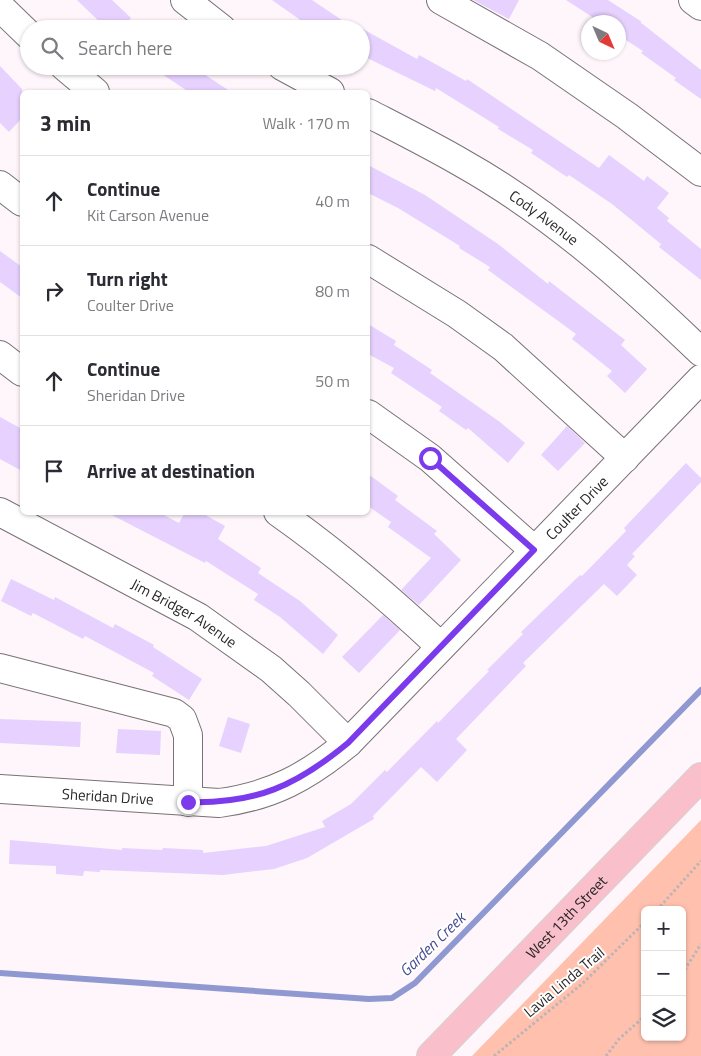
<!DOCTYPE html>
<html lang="en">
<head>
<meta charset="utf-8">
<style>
  :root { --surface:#fff; --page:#f2f2f3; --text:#2b2b33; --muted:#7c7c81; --line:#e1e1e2 }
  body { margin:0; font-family:"Titillium Web",sans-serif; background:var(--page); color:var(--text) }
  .controls { position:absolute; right:15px; bottom:15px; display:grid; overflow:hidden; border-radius:8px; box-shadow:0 1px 4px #0004 }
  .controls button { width:45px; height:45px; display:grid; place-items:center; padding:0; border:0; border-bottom:1px solid var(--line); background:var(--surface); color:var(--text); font:25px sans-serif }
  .compass { position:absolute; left:581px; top:15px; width:45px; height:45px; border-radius:50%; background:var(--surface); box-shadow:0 1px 4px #0004; rotate:136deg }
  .stop { position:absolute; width:15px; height:15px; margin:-11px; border:4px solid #7c3aed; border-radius:50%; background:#fff }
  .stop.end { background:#7c3aed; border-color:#fff; box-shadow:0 1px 5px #0008 }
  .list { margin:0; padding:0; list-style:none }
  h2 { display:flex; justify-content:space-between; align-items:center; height:65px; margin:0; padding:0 20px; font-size:21px }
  h2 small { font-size:16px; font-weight:400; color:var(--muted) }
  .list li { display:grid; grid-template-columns:32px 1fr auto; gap:15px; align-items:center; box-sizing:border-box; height:90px; padding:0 20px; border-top:1px solid var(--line) }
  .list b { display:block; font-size:19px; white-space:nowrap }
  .list p { margin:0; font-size:16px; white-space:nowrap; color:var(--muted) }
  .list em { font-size:16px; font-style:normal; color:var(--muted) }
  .icon { flex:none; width:28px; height:28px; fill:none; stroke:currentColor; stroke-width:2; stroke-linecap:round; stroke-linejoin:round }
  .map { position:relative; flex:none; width:701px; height:1056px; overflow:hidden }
  .search { position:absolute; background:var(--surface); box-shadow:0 1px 4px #0004; left:20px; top:20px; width:350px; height:55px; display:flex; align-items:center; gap:12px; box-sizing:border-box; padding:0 18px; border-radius:28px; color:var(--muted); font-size:19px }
  .panel { position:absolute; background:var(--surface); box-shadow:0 1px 4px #0004; left:20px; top:90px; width:350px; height:425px; border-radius:8px }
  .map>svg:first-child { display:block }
  .green { fill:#ffc0ad; fill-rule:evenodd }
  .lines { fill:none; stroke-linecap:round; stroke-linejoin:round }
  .stream { stroke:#8f98d1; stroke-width:6 }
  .building { fill:#e7d1ff }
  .minor-casing { stroke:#787176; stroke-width:30 }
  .major-casing { stroke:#d4d4d4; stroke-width:30 }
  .path { stroke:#bbb4b8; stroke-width:3; stroke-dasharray:2.5 2.5; stroke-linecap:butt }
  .minor { stroke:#fff; stroke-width:28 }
  .major { stroke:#f9bfca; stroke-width:28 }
  .route { stroke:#7c3aed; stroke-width:6 }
  .labels { text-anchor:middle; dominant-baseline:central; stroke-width:4; stroke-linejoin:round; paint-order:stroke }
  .street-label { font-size:15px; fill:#2a2729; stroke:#fff }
  .water-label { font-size:16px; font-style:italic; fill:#454c91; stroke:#fff }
</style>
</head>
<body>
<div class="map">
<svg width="701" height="1056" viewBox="0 0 701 1056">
  <rect width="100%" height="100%" fill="#fef6fb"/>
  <path class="green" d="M701,820v236h-229zM645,910h37v127h-37z"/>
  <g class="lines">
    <polyline class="stream" points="0,973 369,999 392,998 415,983 701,690"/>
  </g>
  <g class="building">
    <polygon points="77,0 112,0 131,18 121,29 107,29"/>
    <polygon points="272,0 312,0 355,29 313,29"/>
    <polygon points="473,0 519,0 509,19"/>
    <polygon points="566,0 608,0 642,22 640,22 701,70 701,99 674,80 676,78 641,53 643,51 618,35 618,22 600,22"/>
    <polygon points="361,28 417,59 419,55 466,81 467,79 599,168 609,155 644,181 647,176 669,193 657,208 669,218 667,221 701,249 701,280 659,247 661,244 612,204 569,175 567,177 531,153 533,150 498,129 499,127 436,88 435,91 361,55"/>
    <polygon points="0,66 22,89 22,118 9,132 0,123"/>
    <polygon points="150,66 192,66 231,92 189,92"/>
    <polygon points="368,165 425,195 498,244 548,284 549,281 625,340 621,345 647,369 625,393 607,376 612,371 572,339 576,334 488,270 490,267 459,248 460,246 398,208 368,193"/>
    <polygon points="0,251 22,267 22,298 0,282"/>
    <polygon points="368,324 396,341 394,345 432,370 430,373 500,422 525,443 508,463 468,428 466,430 439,411 442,407 391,373 394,368 368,354"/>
    <polygon points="0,417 22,429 22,471 0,459"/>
    <polygon points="567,426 585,443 558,471 541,455"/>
    <polygon points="686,463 701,478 701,482 632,554 635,556 627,565 637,575 617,596 604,584 523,663 526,666 456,739 467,750 437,782 421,767 373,816 374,819 307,858 274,869 223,875 100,870 100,872 84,871 83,876 56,874 56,866 9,864 10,840 122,850 122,848 162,850 163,848 203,850 203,853 266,846 325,827 322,821 351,804 385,770 387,772 437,721 438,723 489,671 487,670 523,634 521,632 580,575 582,576 626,531 624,528"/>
    <polygon points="368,474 398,496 395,500 437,531 434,534 461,560 419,605 401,590 431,558 388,527 391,522 368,506"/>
    <polygon points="106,512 158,512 179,523 185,512 200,512 225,526 218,539 261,568 258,573 300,601 338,635 323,654 280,617 254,600 258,594 206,561 205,563"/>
    <polygon points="11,579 54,600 55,597 113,628 115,624 154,645 153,647 202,679 189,700 152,676 154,673 85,636 83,639 33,613 31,616 1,601"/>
    <polygon points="383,615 400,630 359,673 342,657"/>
    <polygon points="228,717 250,724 241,753 219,746"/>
    <polygon points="0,719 81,722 80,747 0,743"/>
    <polygon points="118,729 161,731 160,755 116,753"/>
  </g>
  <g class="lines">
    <g class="minor-casing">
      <g id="minor">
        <polyline points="185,0 222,29"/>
        <polyline points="441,0 540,56 627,116 701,172"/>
        <polyline points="693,0 701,6"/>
        <polyline points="0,7 29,35"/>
        <polyline points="64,66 95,92"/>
        <polyline points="282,66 330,92"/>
        <path id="s1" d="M368,113c31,16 63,32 94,50 89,50 165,118 239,189"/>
        <polyline points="0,185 22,202"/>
        <polyline points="368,259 457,314 503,347 625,458"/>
        <polyline points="0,355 22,372"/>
        <polyline points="368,414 430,458 534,550"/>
        <path id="s2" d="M0,512l198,105 73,52 28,25 49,49"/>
        <path d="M278,512c58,41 111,86 162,134"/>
        <polyline points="0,668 174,713 182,719 188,735 188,802"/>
        <path id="s3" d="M0,789l219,14c53,-7 88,-26 129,-60l353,-364"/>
      </g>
    </g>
    <g class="major-casing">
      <g id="major">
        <path id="s4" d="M431,1056l270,-279"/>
      </g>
    </g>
    <g class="path">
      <polyline points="657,910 701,861"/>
      <polyline points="682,974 701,944"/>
      <polyline points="494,1056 583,983 645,922"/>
      <polyline points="606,1056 619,1039 645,1016"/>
    </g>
    <use href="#minor" class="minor"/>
    <use href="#major" class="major"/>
  </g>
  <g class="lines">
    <path class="route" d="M188,802c68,2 108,-16 160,-59l186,-193 -104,-92"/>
  </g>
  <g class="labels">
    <g class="street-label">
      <text stroke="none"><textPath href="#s1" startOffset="205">Cody Avenue</textPath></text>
      <text stroke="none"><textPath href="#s3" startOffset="692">Coulter Drive</textPath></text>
      <text stroke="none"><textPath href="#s2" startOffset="210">Jim Bridger Avenue</textPath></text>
      <text stroke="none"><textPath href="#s3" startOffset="108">Sheridan Drive</textPath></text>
      <text stroke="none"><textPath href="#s4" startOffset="194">West 13th Street</textPath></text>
      <text transform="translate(564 982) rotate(-40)">Lavia Linda Trail</text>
    </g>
    <g class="water-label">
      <text transform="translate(432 944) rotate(-44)">Garden Creek</text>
    </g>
  </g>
</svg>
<div class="controls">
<button>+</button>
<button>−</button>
<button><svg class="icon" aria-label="layers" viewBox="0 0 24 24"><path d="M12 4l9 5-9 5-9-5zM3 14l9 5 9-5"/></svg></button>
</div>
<svg class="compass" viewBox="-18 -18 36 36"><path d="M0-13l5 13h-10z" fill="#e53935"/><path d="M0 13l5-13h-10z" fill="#7c7c81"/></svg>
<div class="stop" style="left:430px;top:458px"></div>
<div class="stop end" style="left:188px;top:802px"></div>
<div class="search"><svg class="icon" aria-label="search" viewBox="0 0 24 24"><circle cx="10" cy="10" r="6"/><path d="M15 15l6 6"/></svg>Search here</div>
<section class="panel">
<h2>3 min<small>Walk · 170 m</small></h2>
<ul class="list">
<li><svg class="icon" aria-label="ahead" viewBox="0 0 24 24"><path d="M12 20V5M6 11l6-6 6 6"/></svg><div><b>Continue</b><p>Kit Carson Avenue</p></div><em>40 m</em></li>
<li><svg class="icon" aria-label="right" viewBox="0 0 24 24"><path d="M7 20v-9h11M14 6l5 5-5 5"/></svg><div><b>Turn right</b><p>Coulter Drive</p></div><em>80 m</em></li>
<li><svg class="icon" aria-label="ahead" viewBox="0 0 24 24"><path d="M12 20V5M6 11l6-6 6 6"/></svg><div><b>Continue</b><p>Sheridan Drive</p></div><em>50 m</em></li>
<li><svg class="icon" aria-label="arrive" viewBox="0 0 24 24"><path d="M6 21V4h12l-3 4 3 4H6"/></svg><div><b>Arrive at destination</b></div></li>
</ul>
</section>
</div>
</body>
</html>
